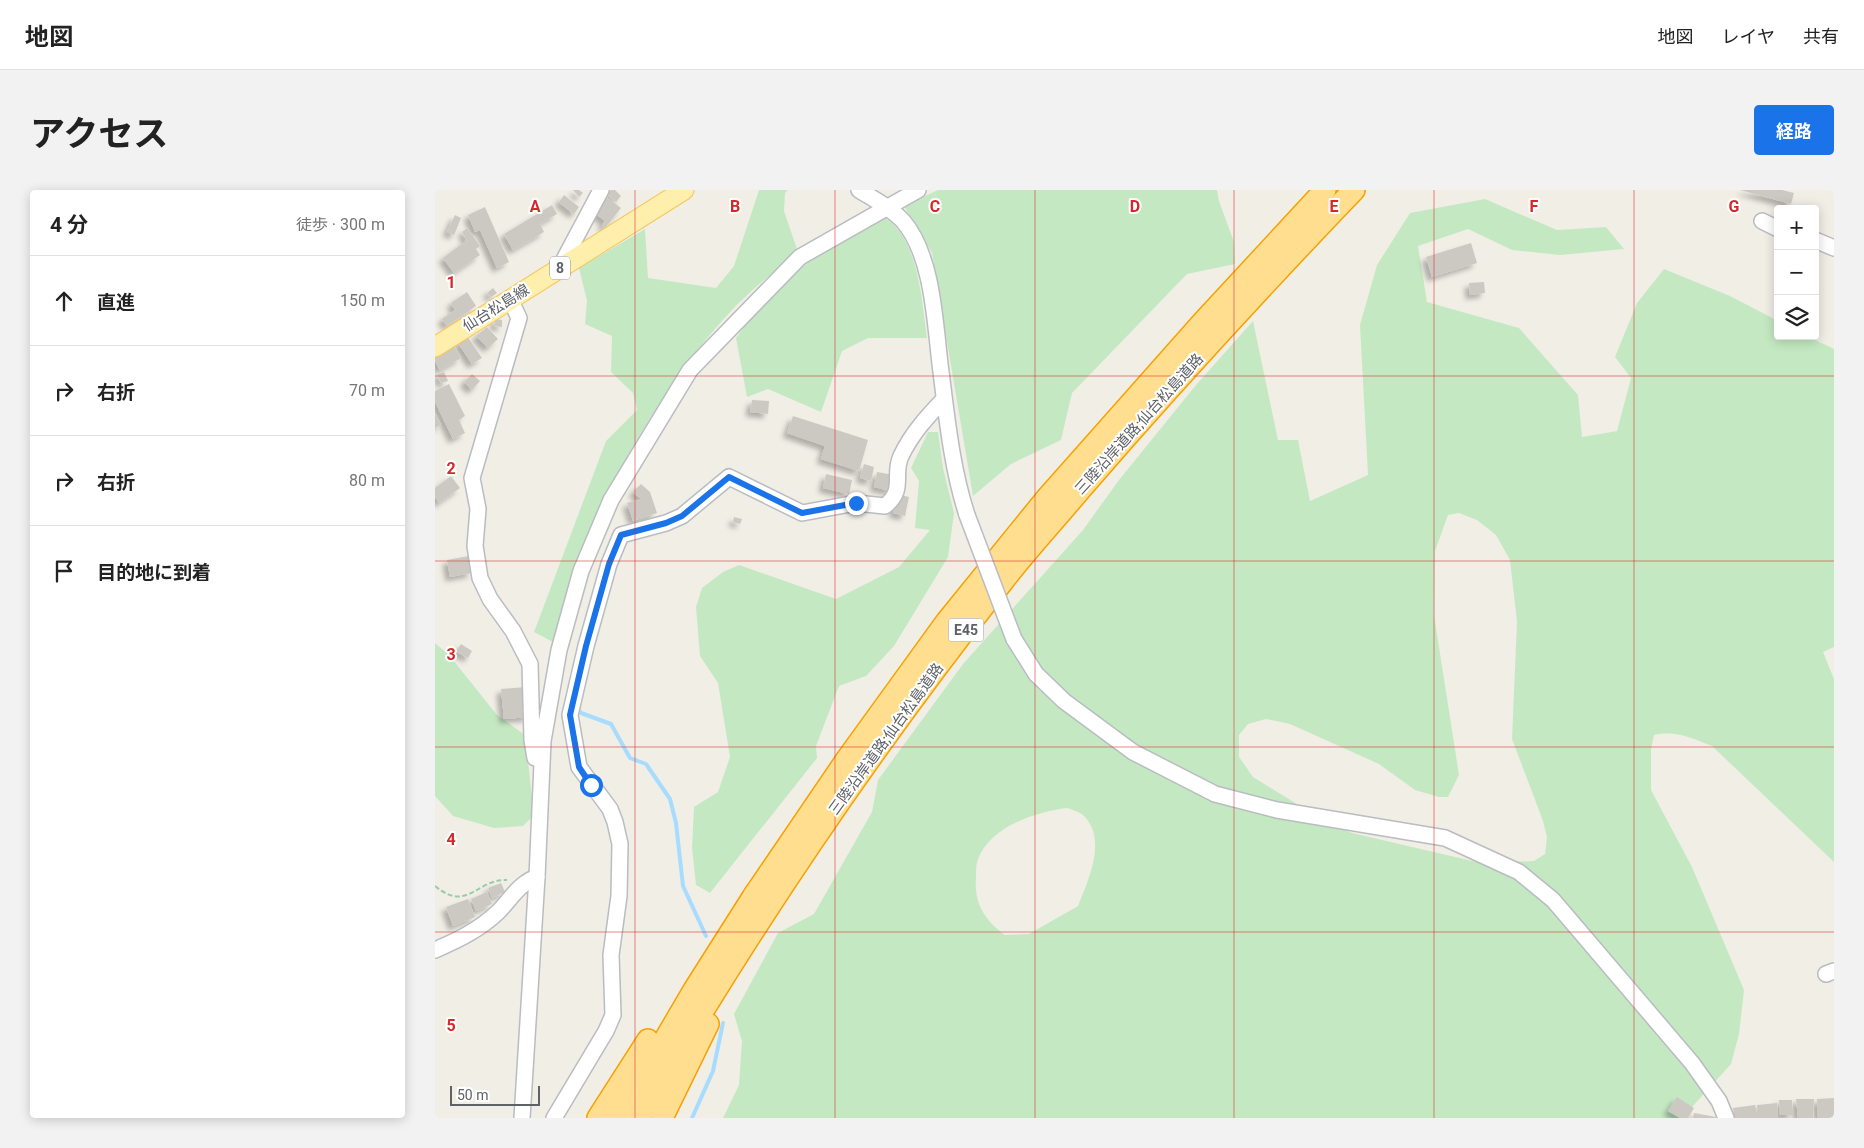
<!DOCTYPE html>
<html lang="ja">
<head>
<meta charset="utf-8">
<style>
  :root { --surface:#fff; --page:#f2f2f2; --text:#222; --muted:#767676; --line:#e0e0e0; --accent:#1a73e8 }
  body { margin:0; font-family:Roboto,"Noto Sans JP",sans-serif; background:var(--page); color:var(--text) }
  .controls { position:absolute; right:15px; top:15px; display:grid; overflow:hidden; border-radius:5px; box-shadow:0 2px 12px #0003 }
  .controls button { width:45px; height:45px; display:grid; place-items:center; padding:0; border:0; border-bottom:1px solid var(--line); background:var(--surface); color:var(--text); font:25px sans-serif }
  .scale { position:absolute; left:15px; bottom:12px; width:90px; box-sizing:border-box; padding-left:5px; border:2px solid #5e6267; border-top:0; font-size:14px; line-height:18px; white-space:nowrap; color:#5e6267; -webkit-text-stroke:4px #fff; paint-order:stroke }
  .stop { position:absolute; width:15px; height:15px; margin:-11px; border:4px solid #1a73e8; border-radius:50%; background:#fff }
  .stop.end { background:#1a73e8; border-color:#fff; box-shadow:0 1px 5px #0008 }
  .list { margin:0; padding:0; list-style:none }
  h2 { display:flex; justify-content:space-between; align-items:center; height:65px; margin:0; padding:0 20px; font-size:21px }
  h2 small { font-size:16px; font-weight:400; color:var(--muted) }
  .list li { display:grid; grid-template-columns:32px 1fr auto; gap:15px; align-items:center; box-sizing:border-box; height:90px; padding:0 20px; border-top:1px solid var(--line) }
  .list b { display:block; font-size:19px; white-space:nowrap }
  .list em { font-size:16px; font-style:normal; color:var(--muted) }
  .icon { flex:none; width:28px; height:28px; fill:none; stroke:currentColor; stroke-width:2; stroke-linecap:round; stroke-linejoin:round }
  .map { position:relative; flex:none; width:1399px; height:928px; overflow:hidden; border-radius:5px }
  header { display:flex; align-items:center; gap:30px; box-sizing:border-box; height:70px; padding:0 25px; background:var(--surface); border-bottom:1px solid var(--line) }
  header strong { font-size:24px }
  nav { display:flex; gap:28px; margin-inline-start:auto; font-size:18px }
  .intro { display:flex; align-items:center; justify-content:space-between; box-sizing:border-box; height:120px; padding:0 30px }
  h1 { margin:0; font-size:35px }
  .button { padding:12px 22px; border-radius:5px; background:var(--accent); color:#fff; font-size:18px; font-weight:700 }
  main { display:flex; gap:30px; padding:0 30px }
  aside { flex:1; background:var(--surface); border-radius:5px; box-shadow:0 2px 12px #0003 }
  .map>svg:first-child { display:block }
  .green { fill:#c4e9c2; fill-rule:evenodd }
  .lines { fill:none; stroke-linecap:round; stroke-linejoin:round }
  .stream { stroke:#a8dcff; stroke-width:4 }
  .building { fill:#ccc9c3; filter:url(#shadow) }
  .minor-casing { stroke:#b9bcc0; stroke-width:18 }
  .major-casing { stroke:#f8c558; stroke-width:21 }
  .highway-casing { stroke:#f7a100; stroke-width:24 }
  .path { stroke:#9bcba7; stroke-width:2; stroke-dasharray:5 2.5; stroke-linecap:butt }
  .minor { stroke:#fff; stroke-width:15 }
  .major { stroke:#ffefad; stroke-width:19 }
  .highway { stroke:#ffde8f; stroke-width:21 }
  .minor-bridge-casing { stroke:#b9bcc0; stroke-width:18; stroke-linecap:butt }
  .minor-bridge { stroke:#fff; stroke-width:15 }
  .route { stroke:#1a73e8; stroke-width:6 }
  .grid { fill:none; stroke:#d62828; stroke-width:1; stroke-opacity:0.55 }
  .labels { text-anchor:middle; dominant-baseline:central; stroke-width:4; stroke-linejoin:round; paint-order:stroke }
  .shield { fill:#fff; stroke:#8e9195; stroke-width:1 }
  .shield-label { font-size:14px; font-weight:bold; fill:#5e6267 }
  .street-label { font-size:15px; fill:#5e6267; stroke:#fff }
  .grid-label { font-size:16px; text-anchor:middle; font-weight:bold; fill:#d62828; stroke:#fff; stroke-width:4; stroke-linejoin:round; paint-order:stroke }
</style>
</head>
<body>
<header>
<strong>地図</strong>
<nav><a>地図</a><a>レイヤ</a><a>共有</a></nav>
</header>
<div class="intro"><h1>アクセス</h1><a class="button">経路</a></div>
<main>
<aside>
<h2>4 分<small>徒歩 · 300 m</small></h2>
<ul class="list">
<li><svg class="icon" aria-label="ahead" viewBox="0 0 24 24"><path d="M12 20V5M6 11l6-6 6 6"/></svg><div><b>直進</b></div><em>150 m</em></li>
<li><svg class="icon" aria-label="right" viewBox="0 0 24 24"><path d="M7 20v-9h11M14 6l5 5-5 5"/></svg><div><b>右折</b></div><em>70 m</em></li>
<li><svg class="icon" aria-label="right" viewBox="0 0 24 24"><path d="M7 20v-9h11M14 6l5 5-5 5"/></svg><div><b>右折</b></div><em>80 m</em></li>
<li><svg class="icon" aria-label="arrive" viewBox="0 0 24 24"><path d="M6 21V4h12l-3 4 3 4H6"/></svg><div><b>目的地に到着</b></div></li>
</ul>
</aside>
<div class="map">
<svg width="1399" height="928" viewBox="0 0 1399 928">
  <defs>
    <filter id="shadow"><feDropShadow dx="-4.5" dy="4.5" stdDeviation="2.5" flood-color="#0004"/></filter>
  </defs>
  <rect width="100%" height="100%" fill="#f1eee6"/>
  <g class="green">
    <path d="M324,0h29l-3,3 -1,18 14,41c-22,18 -46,37 -66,58 -63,67 -119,162 -152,248 -11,27 -18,56 -27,84l-19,-10 72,-191 31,-31 -4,-17 -22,-21 1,-36 -27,-12 2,-23 -8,-33 66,-39 3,49 68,10 18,-22z"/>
    <polygon points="503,0 782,0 784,11 799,52 800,74 752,84 637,203 626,250 576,274 538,306 497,63 469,16"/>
    <path d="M1050,9l72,31 49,-3 18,22 -64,6 -48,-5 -44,-21 -50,17 9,56 92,26 59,67 4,42 35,-6 14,-53 -16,-21 22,-54 27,-34 66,27 48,25v15h29l27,13v298l-11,5 11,27v183l-122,-116c-20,-8 -37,-16 -58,-11l-3,14v41l41,77 52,123 -5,44 -8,30 -49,54h-959l16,-33 3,-44 -8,-27 44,-81 36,-19 58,-102 6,-32 85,-116 120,-134 36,-50 77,-95 57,-64 25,119h20l12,61 58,-26 -8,-150 17,-60 33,-52zM1024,323l18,7 19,15 14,25 7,62 -5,117 31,82 4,16 -2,17 -11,7 -53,2 -129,-30 -24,-10 -75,-46 -14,-20v-22l9,-11 18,-5 24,5 89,40 36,26 24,7h9l11,-22 -25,-160 1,-64 13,-36zM632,618c6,2 14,4 18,9 22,24 3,63 -7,89l-49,28 -24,1c-20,-15 -31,-31 -29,-57 0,-6 0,-14 2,-19 13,-33 58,-47 89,-51z"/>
    <path d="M446,26c37,16 41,86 46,122h-59l-26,13 -21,61 -53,-23 -21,8 -11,-59 14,-19 57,-58z"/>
    <polygon points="493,242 503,242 508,278 519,323 513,367 459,456 431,486 404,496 381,556 382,568 275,703 261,695 257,658 259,617 283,602 295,567 283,493 265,466 261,417 267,398 288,382 304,375 401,409 464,377 495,340 480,338 484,291 476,278"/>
    <polygon points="0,453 14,465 62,525 90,545 99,625 88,636 59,638 18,626 0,606"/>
  </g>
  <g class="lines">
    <g class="stream">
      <polyline points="142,517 146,523 176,534 195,568 211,574 235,609 241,633 248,696 271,746"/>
      <polyline points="257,928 278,881 288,833"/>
    </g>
  </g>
  <g class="building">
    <polygon points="138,0 144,0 148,3 144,7"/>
    <polygon points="176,0 180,0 186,6 181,12 172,4"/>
    <polygon points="1305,0 1347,0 1359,3 1356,14"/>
    <polygon points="129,5 144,17 139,24 124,12"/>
    <polygon points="169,5 186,18 170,38 167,35 170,31 157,21"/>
    <polygon points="117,15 122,24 105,34 109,42 78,60 69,44"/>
    <polygon points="50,17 74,72 62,78 45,40 40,42 33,25"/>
    <polygon points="20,25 26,28 19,45 12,42"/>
    <polygon points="32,38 45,56 41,59 45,65 19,83 8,68 32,50 27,42"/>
    <polygon points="1036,53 1042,73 997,87 991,67"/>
    <polygon points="1049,92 1050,103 1035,105 1034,93"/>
    <polygon points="58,98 62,103 56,107 52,103"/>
    <polygon points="32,102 41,116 12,136 7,129 20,120 16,113"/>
    <polygon points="60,129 67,130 67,137 59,136"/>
    <polygon points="52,137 63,149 53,158 41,146"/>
    <polygon points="32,146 47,168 37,174 23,153"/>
    <polygon points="17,153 26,168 5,180 0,171 0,163"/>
    <polygon points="9,182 13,191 6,193 2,184"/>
    <polygon points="37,184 45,191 37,200 29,192"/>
    <polygon points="14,194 30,226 24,230 30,243 18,249 0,212 0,201"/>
    <polygon points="317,210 334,211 333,224 315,222"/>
    <polygon points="0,223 6,235 0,238"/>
    <polygon points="358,226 433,250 424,281 386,269 390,256 352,243"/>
    <polygon points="429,274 439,277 436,291 425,288"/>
    <polygon points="442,282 459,285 456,301 439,297"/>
    <polygon points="391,284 417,290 414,304 388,298"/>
    <polygon points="16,286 25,298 4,313 0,307 0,298"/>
    <polygon points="206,294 215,302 222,323 198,331 192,313 206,309 198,302"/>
    <polygon points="462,304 474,307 470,326 458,323"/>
    <polygon points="299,327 307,329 305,334 298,332"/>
    <polygon points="34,366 37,383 15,387 12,370"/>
    <polygon points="26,454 37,461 33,468 21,461"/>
    <polygon points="92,497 94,527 69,529 66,499"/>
    <polygon points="66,693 70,702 57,708 53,698"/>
    <polygon points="52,702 57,714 41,721 36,709"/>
    <polygon points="33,709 40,727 18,736 11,717"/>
    <polygon points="1242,907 1259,918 1253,928 1245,928 1233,921"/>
    <polygon points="1399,908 1399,928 1383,928 1382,909"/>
    <polygon points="1361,909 1379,909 1378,928 1363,928"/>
    <polygon points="1344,910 1357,910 1358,925 1345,925"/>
    <polygon points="1342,913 1343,928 1323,928 1322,915"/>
    <polygon points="1320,915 1323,928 1300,928 1298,918"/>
    <polygon points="1259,923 1281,927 1281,928 1258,928"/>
  </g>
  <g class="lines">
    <g class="minor-casing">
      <g id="minor">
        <path d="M424,0c15,9 32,18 44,31 31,36 32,106 38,151 6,47 11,97 26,143"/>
        <polyline points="1327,31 1343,39"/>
        <polyline points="1380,50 1399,58"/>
        <polyline points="124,79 166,0"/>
        <polyline points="75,109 84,128 37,288 43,319 40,356 45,388 55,409 78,441 95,474 97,550 100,568"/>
        <polyline points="579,449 601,484 629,511 698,562 780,604 842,620 1010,648 1084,682 1118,710 1257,873 1284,911 1291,928"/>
        <path d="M0,760c23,-10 44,-20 63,-38 13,-13 21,-29 39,-35"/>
        <polyline points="1391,784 1399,781"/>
        <polyline points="87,928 102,687 108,551 124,460 146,381 176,310 255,180 365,67 483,0"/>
        <path d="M119,928l52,-87 7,-16 -2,-60 8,-59 1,-52 -5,-22 -5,-13 -31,-42 -9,-52 16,-69 23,-82 12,-29 45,-12 16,-7 47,-39 73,36 54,-10 29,3c21,-17 7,-31 16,-50 11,-23 26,-39 43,-57"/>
      </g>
    </g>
    <g class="major-casing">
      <polyline id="major" points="0,157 249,0"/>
    </g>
    <g class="highway-casing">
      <g id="highway">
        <polyline points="163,928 213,850"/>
        <polyline points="184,928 259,800 318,707 412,569 512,431 611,309 767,133 890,0"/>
        <path d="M204,928c108,-187 230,-367 364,-537 24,-31 51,-60 76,-90 89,-103 181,-203 275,-301"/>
        <polyline points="227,928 273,834"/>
      </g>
    </g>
    <path class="path" d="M0,696c33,27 41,-7 72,-6"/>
    <use href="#minor" class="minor"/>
    <use href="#major" class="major"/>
    <use href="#highway" class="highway"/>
    <g class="minor-bridge-casing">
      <polyline id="minor-bridge" points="532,325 579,449"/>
    </g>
    <use href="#minor-bridge" class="minor-bridge"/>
  </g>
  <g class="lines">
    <polyline class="route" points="156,595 144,577 135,525 151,456 174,374 186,345 231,333 247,326 294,287 367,323 421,313"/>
  </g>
  <path class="grid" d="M200,0v928M400,0v928M600,0v928M799,0v928M999,0v928M1199,0v928M0,186h1399M0,371h1399M0,557h1399M0,742h1399"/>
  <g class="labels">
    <g class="shield">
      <rect x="115" y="66.5" width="20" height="23" rx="4"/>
      <rect x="513.5" y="428.5" width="35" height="23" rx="4"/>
    </g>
    <g class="shield-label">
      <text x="125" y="78">8</text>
      <text x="531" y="440">E45</text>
    </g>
    <g class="street-label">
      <text transform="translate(61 118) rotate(-32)">仙台松島線</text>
      <text transform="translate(704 234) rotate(-48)">三陸沿岸道路;仙台松島道路</text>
      <text transform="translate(451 549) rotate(-54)">三陸沿岸道路;仙台松島道路</text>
    </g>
  </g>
  <g class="grid-label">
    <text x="100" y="22">A</text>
    <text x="300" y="22">B</text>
    <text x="500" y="22">C</text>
    <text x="700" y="22">D</text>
    <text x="899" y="22">E</text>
    <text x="1099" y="22">F</text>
    <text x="1299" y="22">G</text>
    <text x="16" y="98">1</text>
    <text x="16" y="284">2</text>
    <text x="16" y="470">3</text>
    <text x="16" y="655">4</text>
    <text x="16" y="841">5</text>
  </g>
</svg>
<div class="controls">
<button>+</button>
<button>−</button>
<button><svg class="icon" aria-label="layers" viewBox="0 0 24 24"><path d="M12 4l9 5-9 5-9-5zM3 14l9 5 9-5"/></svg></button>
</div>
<div class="scale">50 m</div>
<div class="stop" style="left:156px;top:595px"></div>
<div class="stop end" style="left:421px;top:313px"></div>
</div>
</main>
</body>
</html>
